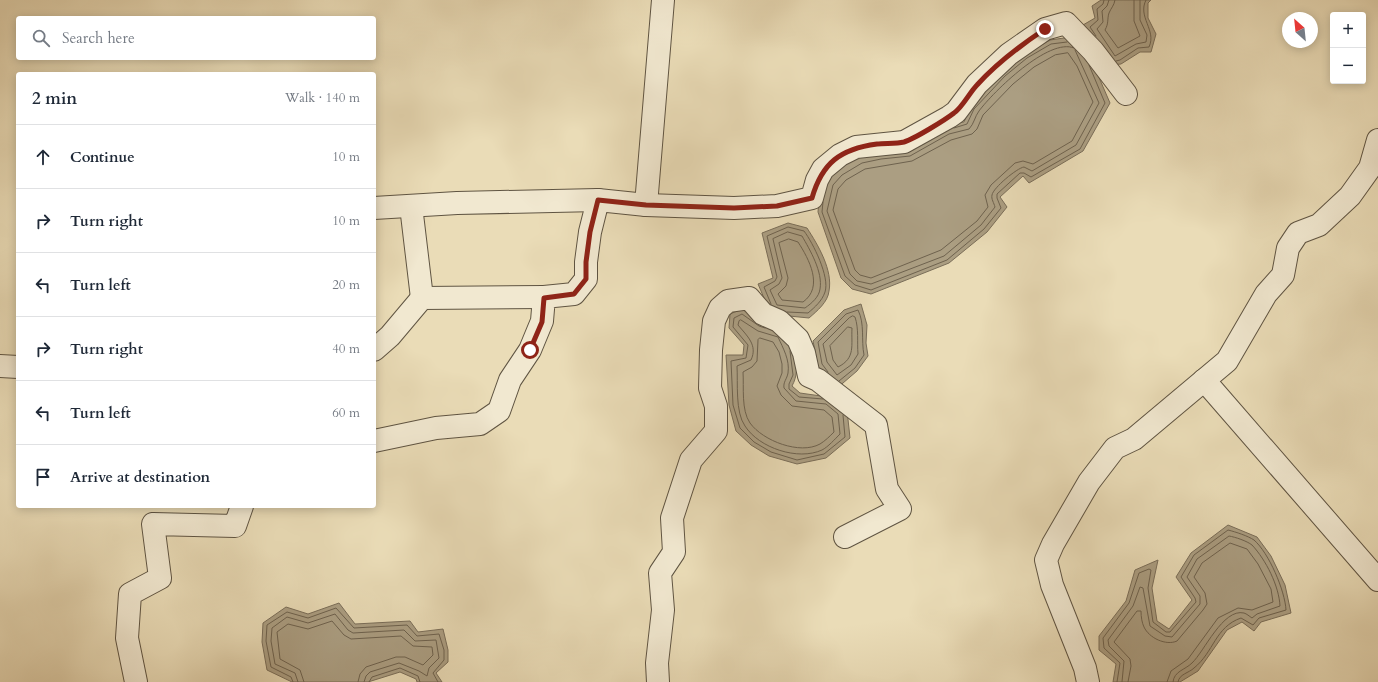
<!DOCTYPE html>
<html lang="en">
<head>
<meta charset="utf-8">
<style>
  :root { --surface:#fff; --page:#f6f6f7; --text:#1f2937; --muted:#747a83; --line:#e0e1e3 }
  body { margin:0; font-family:Cardo,serif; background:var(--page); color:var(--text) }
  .controls { position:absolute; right:12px; top:12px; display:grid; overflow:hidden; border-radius:4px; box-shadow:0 2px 10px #0003 }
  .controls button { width:36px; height:36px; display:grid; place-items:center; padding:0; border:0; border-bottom:1px solid var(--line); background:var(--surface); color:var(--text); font:20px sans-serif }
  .compass { position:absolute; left:1282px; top:12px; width:36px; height:36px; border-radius:50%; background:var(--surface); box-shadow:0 2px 10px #0003; rotate:333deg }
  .stop { position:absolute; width:12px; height:12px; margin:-9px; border:3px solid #8f2418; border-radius:50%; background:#fff }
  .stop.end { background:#8f2418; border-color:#fff; box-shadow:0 1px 4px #0008 }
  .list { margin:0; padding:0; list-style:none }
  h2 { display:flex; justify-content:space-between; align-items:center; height:52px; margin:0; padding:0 16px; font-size:17px }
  h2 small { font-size:13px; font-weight:400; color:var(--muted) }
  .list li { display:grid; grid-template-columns:26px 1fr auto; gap:12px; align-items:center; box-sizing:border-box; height:64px; padding:0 16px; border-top:1px solid var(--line) }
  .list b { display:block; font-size:15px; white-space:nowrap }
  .list em { font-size:13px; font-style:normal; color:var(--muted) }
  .icon { flex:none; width:22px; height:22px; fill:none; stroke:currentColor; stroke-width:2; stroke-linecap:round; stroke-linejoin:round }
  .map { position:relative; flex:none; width:1378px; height:682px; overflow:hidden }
  .search { position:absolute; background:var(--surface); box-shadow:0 2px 10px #0003; left:16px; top:16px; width:360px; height:44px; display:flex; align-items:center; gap:10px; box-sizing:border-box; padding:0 14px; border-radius:4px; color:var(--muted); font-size:15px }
  .panel { position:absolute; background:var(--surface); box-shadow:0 2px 10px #0003; left:16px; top:72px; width:360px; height:436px; border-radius:4px }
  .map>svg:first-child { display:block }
  .water { fill:#ab9e82; stroke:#7a6e59 }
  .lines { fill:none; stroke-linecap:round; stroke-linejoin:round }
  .shore { stroke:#6e624e; stroke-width:1 }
  .minor-casing { stroke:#5f5442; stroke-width:24 }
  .minor { stroke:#f1e8d0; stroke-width:22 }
  .route { stroke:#8f2418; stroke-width:5 }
</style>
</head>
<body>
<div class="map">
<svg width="1378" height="682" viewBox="0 0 1378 682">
  <rect width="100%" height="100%" fill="#eadcb7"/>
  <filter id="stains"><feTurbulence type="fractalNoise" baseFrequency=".005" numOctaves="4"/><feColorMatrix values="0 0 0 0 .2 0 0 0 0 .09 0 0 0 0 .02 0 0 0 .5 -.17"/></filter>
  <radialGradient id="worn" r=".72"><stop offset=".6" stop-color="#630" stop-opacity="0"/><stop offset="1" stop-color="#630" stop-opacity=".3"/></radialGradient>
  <g class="water">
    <polygon points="1101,0 1151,0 1148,3 1148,18 1156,34 1151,52 1140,52 1121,64 1110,65 1083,25 1095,18 1092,6"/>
    <polygon points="1071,37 1091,59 1110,103 1083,151 1029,183 1023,176 1000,197 1007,207 987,232 949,263 871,294 852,289 841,278 818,212 819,198 825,181 836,168 859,155 946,125 964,122 970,107 1003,73 1025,55 1050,40"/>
    <path d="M788,223l19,5c11,17 26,42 22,63 -1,11 -12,20 -20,27l-30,-3 -9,-3 -12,-28 15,-6 -11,-45z"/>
    <polygon points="861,304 867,325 866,343 868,356 857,371 836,389 818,366 813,341 844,310"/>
    <path d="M742,309l19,14 22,6c8,19 20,37 9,57l8,7 21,3 26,14 3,28 -24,20 -29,6 -28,-8 -18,-11 -15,-14 -7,-26 -3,-50h17l1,-10 -15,-17 1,-14z"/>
    <polygon points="1228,525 1257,537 1271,556 1285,585 1291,613 1261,622 1254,631 1242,622 1227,630 1198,671 1180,682 1113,682 1116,664 1099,650 1099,636 1126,601 1135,570 1158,560 1152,588 1157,621 1169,629 1192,600 1176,577 1191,553"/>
    <polygon points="339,603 355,624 410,621 418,632 443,629 448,650 448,662 436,673 442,682 417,682 416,679 400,672 368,682 292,682 267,670 262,642 263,623 286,607 308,614"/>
  </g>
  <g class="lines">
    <g class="shore">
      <polyline points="1109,0 1107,6 1102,11 1103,22 1097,29 1115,56 1136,44 1146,42 1147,35 1140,20 1140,0"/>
      <path d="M1115,0c-1,6 -4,8 -6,13 -2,6 0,10 -4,17l13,18 22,-12 -6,-15v-21"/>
      <polyline points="1096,36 1090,27 1098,20 1097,9 1103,4 1104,0"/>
      <path d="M1074,48c-25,-11 -81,44 -95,63 -4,5 -5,13 -10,18l-20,5 -39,22 -29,3 -19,4 -20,12 -9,10 -6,26 23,63 7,7 14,3 73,-28 37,-31 14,-18c-1,-4 -4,-8 -3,-12 1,-7 25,-27 32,-28l8,4 44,-26 23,-42 -24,-53"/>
      <polygon points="1068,53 1077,66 1093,102 1072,141 1033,164 1023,161 1015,163 991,185 985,195 988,207 977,221 941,250 871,278 860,275 855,270 833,210 838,189 846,180 865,169 912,161 951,140 972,134 977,129 983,115 1013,84 1034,67 1055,55"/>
      <path d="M1116,61l4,-1 18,-12 11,-1c8,-17 -12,-30 -3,-47"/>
      <polyline points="954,128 967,124 974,109 1005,76 1027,58 1051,44 1067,42"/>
      <polyline points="823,202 822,212 845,276 855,285 871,290 947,260 984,229 1001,208 997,198 997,194 1020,173 1024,173 1031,177 1080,149 1105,103 1089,65"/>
      <path d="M788,232l14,4c8,14 21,36 18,53 -1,8 -8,14 -15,19l-28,-3 -7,-15 9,-6 3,-6 -9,-39z"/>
      <path d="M789,239l9,3c11,17 26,45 5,60l-21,-2 -4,-6 8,-8 2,-8 -9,-35z"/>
      <path d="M771,304l-7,-17 11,-6 2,-4 -10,-41 21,-9 16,4c9,12 26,46 21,61 -3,9 -10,15 -17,21l-21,-1"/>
      <path d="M853,316l2,1c4,12 2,25 3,37l-7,11 -14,10 -10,-13 -4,-18 26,-26z"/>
      <path d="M741,320l17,11 20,6c5,11 12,23 10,36 -1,6 -5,9 -4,15l12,13 30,3 12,10 2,20c-5,5 -12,13 -18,16 -24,11 -63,-2 -77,-24 -10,-14 -7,-43 -8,-60l14,-6c7,-15 -4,-24 -13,-35l1,-4z"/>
      <path d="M848,327l4,1c-1,17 4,30 -14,39l-5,-7 -3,-14z"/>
      <polyline points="765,328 759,326 742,314 734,318 733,327 748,345 746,358 731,361 733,405 740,428 754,442 771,452 797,460 824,454 845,437 843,415"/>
      <path d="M760,338l13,4 6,10 3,12v9l-5,13 4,9 11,11 32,4 8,7 2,15c-4,4 -9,9 -14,12 -20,11 -57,-3 -70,-21 -9,-13 -6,-36 -7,-51l9,-5 5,-6 1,-21z"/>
      <polyline points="790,351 793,375 789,384 789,389 799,397 823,399"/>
      <path d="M828,372l-6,-8 -4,-22 28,-28 12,-4c7,14 3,30 6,45l-9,13 -16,13"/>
      <polyline points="293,682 291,677 271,667 266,641 267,625 287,612 308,618 336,608 354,628 407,625 417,636 439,634 444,650 444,660 433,673 438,682"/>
      <polyline points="298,682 295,673 275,664 271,641 272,628 287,617 308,623 335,614 348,630 353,633 404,630 415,641 436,640 439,658 429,668 427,676 419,671 399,663 370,672 366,676 364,682"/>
      <polyline points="304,682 300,670 280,659 277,632 288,624 308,629 332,621 344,635 351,639 401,636 413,646 432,647 433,655 423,665 405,657 396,657 366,667 360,674 358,682"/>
      <polyline points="369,682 372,677 400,668 418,676 420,682"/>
      <path d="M1117,682l3,-19 -16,-15 -1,-10 26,-35 10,-30 10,-4 2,1 -3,18 5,34 13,10h4l26,-30 -1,-4 -14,-21 13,-22 34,-25c8,2 20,6 26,10 15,13 31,51 32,70l-27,8 -6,7 -12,-7c-26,9 -27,34 -47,50 -5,5 -15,6 -16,14"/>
      <path d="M1122,682l2,-21 -15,-15 -1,-6 25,-34 7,-19 3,1 7,38 15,10 7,1 28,-33v-8l-13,-19 10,-18 32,-23c6,1 18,5 23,9 14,15 27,41 28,61l-23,8 -5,4c-3,-2 -5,-4 -8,-5 -21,-5 -40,39 -52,50 -7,7 -18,8 -19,19"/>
      <path d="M1128,682l3,-16 -1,-7 -16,-17 23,-31h4c0,6 1,12 3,16 5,11 22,19 33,14l26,-31 4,-6 -2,-11 -11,-16 8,-14 28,-20 17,6 11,15 13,25 2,13 -21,8 -14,-2 -20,10 -30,41 -17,12 -4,11"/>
    </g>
    <g class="minor-casing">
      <g id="minor">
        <polyline points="646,205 734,208 777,206 812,198 817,180 823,169 840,155 856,147 904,142 949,117 956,112 977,84 1009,54 1045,29 1066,23 1093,51 1126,94"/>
        <polyline points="411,206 422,298"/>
        <polyline points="374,208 457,203 598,200"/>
        <polyline points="374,350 390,336 422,298 544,297"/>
        <polyline points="0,366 18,367"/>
        <polyline points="1204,380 1378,580"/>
        <polyline points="374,441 436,428 480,424 499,411 510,380 530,350 542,321 544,297 574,294 586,279 586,262 590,232 598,200 646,205 663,0"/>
        <polyline points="136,682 127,638 130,594 160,578 153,524 235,526 242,506"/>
        <polyline points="658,682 657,663 663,610 660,573 674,552 672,518 691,460 716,431 716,406 710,388 711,350 714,321 720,308 728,301 749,298 763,314 779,321 798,339 804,353 809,376 818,380 876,425 887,489 900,509 845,537"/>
        <polyline points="1088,682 1085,668 1052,585 1046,560 1053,544 1089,482 1115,448 1134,439 1227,361 1266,294 1283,275 1288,248 1298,233 1319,225 1350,196 1370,168 1378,140"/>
      </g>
    </g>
    <use href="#minor" class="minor"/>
  </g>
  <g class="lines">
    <path class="route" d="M530,350l12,-28 2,-24 30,-4 12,-15v-17l4,-30 8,-32 48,5 88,3 43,-2 35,-8c10,-35 28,-49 65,-54 8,-1 19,0 27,-2 10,-3 41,-22 50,-29 8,-5 16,-21 23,-28 20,-22 44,-40 68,-56"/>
  </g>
  <rect width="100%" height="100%" filter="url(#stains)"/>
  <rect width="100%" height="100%" fill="url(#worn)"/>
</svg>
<div class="controls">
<button>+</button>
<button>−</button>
</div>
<svg class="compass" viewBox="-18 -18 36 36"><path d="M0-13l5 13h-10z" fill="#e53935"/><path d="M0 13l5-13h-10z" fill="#747a83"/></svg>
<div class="stop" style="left:530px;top:350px"></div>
<div class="stop end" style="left:1045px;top:29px"></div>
<div class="search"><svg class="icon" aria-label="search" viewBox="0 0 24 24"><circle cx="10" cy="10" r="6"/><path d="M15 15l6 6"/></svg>Search here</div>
<section class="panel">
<h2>2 min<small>Walk · 140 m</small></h2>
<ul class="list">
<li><svg class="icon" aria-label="ahead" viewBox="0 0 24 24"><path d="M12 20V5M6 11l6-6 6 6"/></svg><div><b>Continue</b></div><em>10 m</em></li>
<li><svg class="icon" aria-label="right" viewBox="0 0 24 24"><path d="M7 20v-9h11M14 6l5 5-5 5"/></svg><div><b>Turn right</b></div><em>10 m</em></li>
<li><svg class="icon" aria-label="left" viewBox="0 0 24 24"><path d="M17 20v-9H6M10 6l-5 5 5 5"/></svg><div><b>Turn left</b></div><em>20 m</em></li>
<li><svg class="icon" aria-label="right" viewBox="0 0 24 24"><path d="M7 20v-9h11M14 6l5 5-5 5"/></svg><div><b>Turn right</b></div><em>40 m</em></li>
<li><svg class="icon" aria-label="left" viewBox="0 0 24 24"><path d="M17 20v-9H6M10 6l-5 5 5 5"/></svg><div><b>Turn left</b></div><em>60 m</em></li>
<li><svg class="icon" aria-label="arrive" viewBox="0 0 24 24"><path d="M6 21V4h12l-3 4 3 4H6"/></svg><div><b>Arrive at destination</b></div></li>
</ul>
</section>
</div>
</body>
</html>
